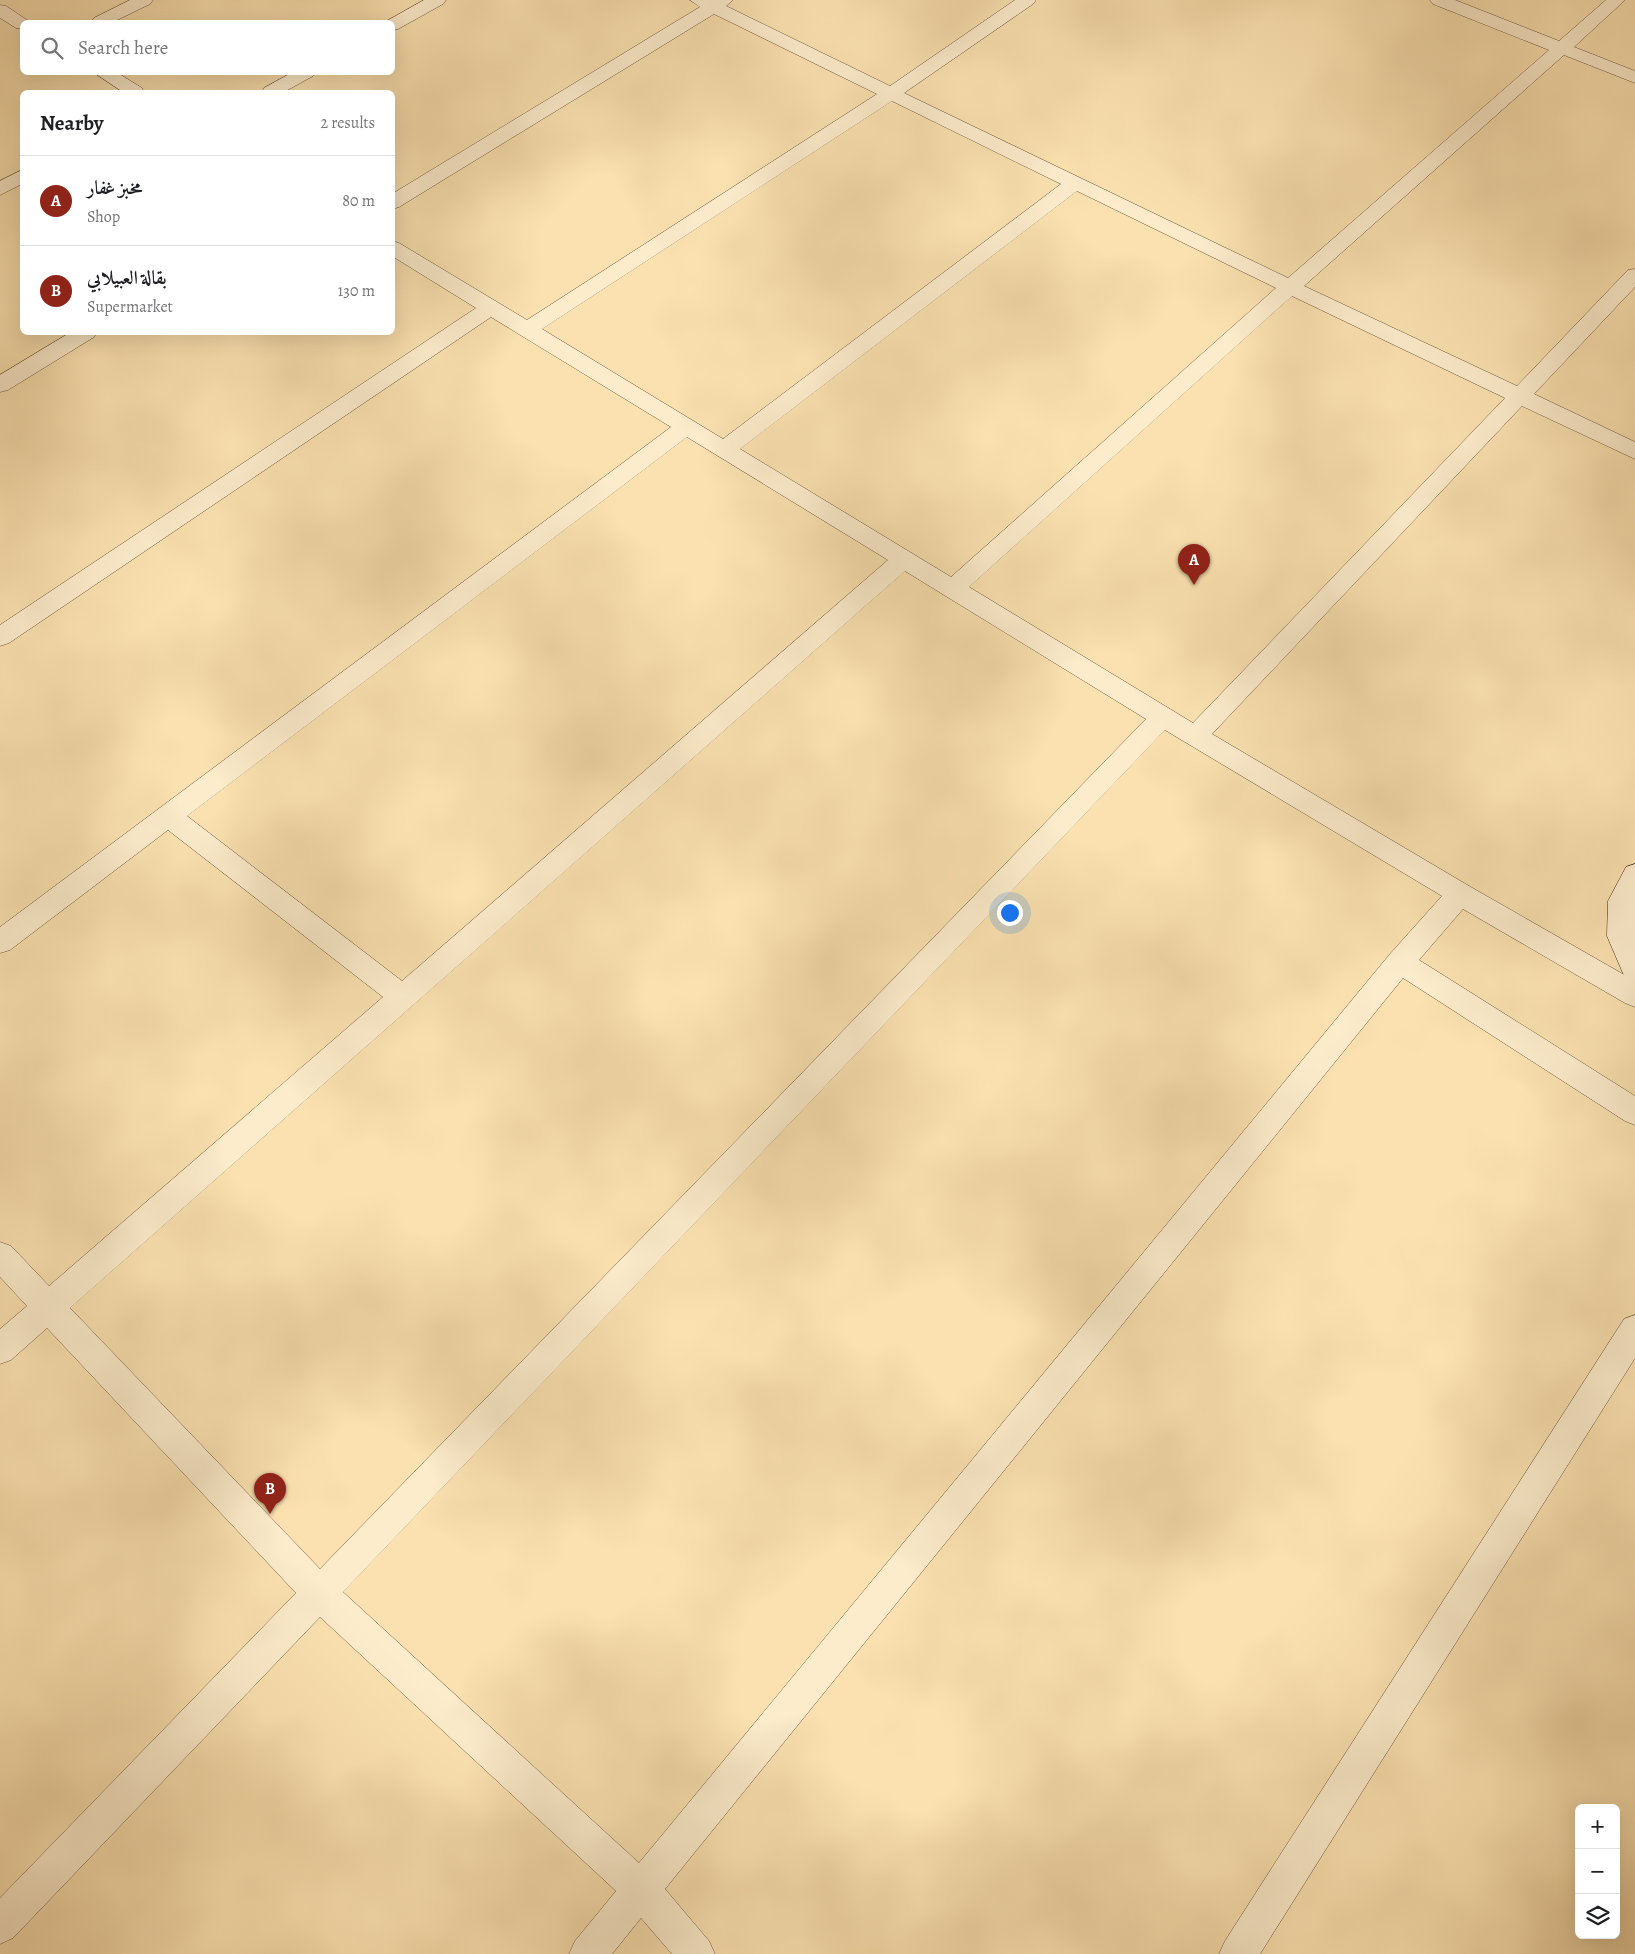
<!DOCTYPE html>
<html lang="en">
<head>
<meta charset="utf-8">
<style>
  :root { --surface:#fff; --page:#f2f2f2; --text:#202124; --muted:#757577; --line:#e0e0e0; --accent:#8f2418 }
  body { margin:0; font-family:Alegreya,Amiri,serif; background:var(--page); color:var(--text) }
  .controls { position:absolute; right:15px; bottom:15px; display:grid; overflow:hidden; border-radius:8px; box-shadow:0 5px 20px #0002 }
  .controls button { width:45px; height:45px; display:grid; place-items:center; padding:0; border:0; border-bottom:1px solid var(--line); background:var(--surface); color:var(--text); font:25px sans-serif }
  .you { position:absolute; left:1009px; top:912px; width:18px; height:18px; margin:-12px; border:4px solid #fff; border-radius:50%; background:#1a73e8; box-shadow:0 0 0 8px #1a73e833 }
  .badge { display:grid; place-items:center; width:32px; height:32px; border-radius:50%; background:var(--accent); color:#fff; font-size:16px; font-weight:700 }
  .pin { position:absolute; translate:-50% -41px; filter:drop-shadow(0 1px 2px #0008) }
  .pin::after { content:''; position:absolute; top:26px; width:18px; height:15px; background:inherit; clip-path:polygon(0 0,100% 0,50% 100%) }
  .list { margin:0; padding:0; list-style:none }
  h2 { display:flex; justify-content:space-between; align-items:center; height:65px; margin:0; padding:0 20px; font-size:21px }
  h2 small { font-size:16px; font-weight:400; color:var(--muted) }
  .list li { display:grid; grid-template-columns:32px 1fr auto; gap:15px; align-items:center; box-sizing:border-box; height:90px; padding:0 20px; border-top:1px solid var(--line) }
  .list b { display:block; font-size:19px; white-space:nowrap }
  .list p { margin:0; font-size:16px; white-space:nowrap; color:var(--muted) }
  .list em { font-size:16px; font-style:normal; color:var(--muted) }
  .icon { flex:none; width:28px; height:28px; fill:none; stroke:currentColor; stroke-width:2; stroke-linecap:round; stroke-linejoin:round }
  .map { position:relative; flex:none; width:1635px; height:1954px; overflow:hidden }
  .search { position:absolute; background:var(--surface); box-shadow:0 5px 20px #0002; left:20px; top:20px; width:375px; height:55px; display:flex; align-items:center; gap:12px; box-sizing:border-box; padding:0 18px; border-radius:8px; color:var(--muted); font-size:19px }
  .panel { position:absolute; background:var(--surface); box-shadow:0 5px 20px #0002; left:20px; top:90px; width:375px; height:245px; border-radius:8px }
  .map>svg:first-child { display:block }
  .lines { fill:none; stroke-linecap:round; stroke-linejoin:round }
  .street-casing { stroke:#6a563a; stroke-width:1 }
  .secondary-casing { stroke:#3a2812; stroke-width:1 }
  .street { fill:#fceccc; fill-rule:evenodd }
  .secondary { fill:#fceccc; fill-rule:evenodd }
</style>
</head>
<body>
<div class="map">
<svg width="1635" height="1954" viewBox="0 0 1635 1954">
  <rect width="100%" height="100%" fill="#fbe1b0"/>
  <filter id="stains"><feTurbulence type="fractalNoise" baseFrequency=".004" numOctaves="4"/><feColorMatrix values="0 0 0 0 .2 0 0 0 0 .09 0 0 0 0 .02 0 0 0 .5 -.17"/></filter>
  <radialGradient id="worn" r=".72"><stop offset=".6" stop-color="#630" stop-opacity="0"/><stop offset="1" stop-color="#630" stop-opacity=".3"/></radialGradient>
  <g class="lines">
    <g class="street-casing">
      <g id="street">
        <polygon points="130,0 153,0 150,4 113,22 91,22 94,18"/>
        <polygon points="424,0 446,0 443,4 398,29 392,30 392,22 385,22"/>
        <path d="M690,0h43l-7,6 164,80 125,-86h21l-3,4 -129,89 384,185 261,-228 -116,-46 -3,-4h25l104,41 47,-41h19l-51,47 61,24v12l-71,-28 -260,231 213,100 111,-116 7,-1v18l-101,107 101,48v17l-113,-53 -310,328 257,152 166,95v26l-10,-4 -162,-94 -44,51 216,136v29l-10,-4 -222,-143 -738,911 44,52 6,13h-43l-31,-36 -29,36h-43l6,-13 41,-50 -296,-274 -307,321 -13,6v-46l296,-305 -249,-265 -36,32 -11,4v-35l27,-23 -27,-29v-35l11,4 38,40 334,-289 -215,-167 -158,120 -10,3v-26l671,-500 -180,-110 -482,326 -9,3v-21l476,-317 -84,-52v-15l7,2 128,77 350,-226 -163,-80 -315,193 -7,2v-15l308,-187zM892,101l169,83 -338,255 -181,-110zM1077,191l199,97 -325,289 -211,-128zM1292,296l213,102 -312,325 -224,-136zM687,437l201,123 -486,421 -215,-165zM905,571l241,148 -826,850 -250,-261zM1165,730l277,166 -52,58 -751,909 -296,-271z"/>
        <polygon points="0,5 6,6 30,22 22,22 22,29 16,28 0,18"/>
        <polygon points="93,72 116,72 142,88 144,92 123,92"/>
        <polygon points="293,72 316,72 313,76 284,92 262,92 264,88"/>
        <polygon points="22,170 22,184 0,195 0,181"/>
        <polygon points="71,332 97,332 94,337 8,390 0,392 0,375"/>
        <polygon points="1635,1315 1635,1358 1260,1954 1219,1954 1225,1941 1624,1319"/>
      </g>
    </g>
    <g class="secondary-casing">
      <polygon id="secondary" points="1635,864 1635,982 1625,978 1607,936 1608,901 1626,867"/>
    </g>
    <use href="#street" class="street"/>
    <use href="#secondary" class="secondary"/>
  </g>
  <rect width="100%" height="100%" filter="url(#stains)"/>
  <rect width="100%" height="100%" fill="url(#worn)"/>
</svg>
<div class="controls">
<button>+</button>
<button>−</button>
<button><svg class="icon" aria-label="layers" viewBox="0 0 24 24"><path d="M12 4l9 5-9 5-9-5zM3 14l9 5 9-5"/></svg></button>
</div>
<div class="you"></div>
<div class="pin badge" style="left:1194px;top:585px">A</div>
<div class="pin badge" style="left:270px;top:1514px">B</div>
<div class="search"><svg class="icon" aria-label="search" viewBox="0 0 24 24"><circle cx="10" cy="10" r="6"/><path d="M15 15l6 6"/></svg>Search here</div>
<section class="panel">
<h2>Nearby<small>2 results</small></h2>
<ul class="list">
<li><span class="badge">A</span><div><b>مخبز غفار</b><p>Shop</p></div><em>80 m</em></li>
<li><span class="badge">B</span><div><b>بقالة العبيلابي</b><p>Supermarket</p></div><em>130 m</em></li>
</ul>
</section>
</div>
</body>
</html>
